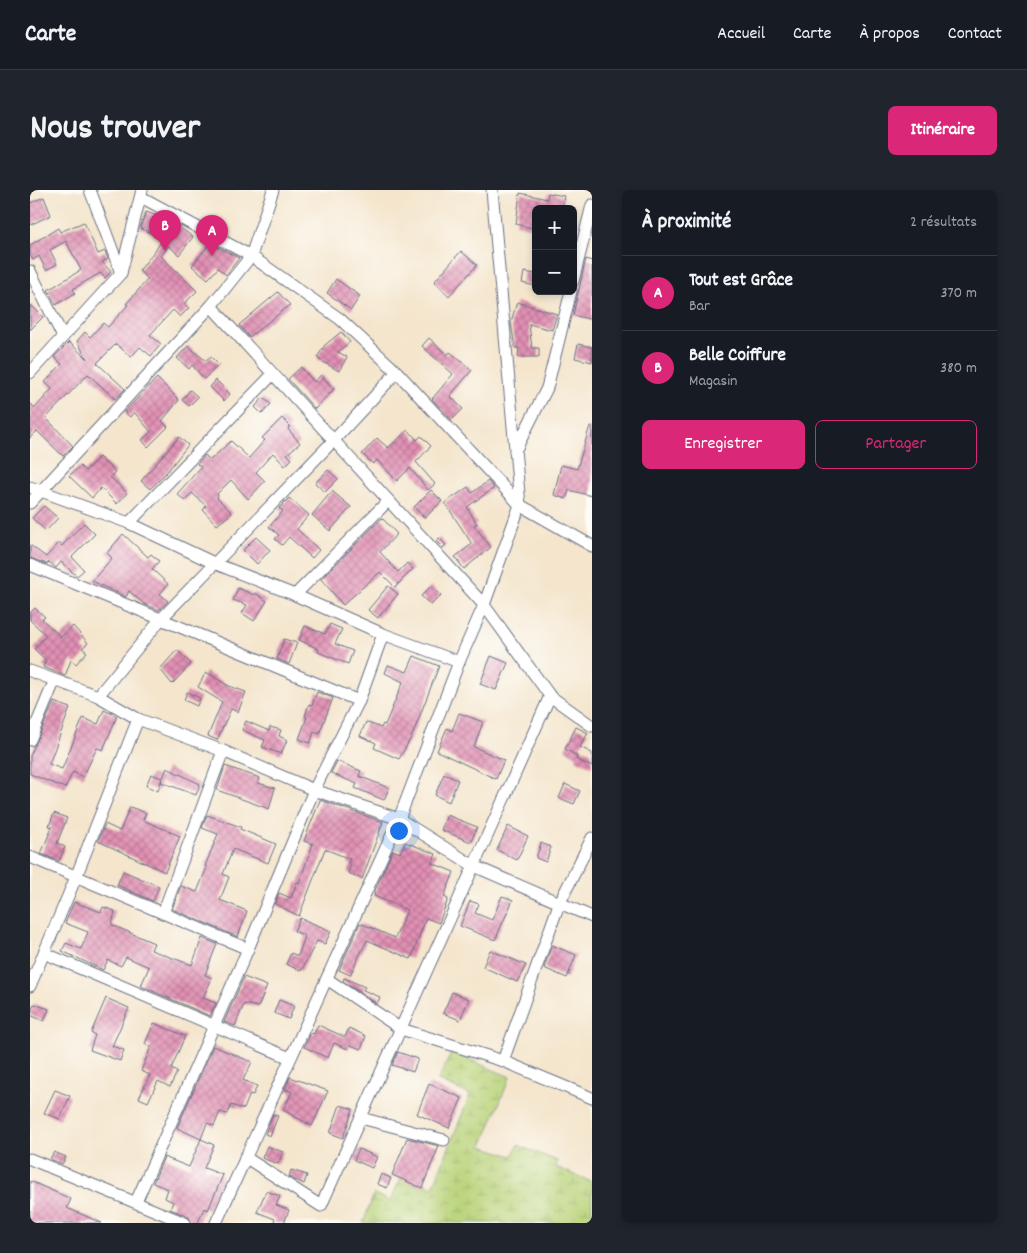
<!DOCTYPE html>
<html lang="fr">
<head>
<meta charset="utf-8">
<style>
  :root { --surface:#171b24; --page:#20242c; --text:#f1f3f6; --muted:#9ea1a6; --line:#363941; --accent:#db2777 }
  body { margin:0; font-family:Dekko,sans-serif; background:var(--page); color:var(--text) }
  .controls { position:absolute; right:15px; top:15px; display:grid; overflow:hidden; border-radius:8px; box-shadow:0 2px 8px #0003 }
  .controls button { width:45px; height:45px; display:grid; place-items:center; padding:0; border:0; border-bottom:1px solid var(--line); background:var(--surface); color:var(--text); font:25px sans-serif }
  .you { position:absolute; left:368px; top:640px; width:18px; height:18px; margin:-12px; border:4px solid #fff; border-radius:50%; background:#1a73e8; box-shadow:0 0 0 8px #1a73e833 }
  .badge { display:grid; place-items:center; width:32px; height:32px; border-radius:50%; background:var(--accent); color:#fff; font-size:16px; font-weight:700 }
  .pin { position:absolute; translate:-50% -41px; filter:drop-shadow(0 1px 2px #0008) }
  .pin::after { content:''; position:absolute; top:26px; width:18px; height:15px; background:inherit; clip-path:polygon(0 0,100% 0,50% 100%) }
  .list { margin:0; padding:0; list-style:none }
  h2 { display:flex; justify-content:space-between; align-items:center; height:65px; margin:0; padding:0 20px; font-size:21px }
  h2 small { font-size:16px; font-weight:400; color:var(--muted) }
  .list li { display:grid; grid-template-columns:32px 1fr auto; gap:15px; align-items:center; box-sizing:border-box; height:75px; padding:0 20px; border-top:1px solid var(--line) }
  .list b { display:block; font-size:19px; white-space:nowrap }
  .list p { margin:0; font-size:16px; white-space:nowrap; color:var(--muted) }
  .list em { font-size:16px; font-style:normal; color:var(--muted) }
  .actions { display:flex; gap:10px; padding:15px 20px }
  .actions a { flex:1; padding:11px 0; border:1px solid var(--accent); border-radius:8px; text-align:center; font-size:18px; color:var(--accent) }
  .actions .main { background:var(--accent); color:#fff }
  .map { position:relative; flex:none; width:562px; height:1033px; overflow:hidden; border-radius:8px }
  header { display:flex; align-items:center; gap:30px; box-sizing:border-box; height:70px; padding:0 25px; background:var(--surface); border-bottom:1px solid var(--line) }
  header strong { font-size:24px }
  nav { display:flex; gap:28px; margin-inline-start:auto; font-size:18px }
  .intro { display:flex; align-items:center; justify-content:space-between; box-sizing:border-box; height:120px; padding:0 30px }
  h1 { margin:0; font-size:35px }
  .button { padding:12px 22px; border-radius:8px; background:var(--accent); color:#fff; font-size:18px; font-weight:700 }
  main { display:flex; gap:30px; padding:0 30px }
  aside { flex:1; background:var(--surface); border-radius:8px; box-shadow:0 2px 8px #0003 }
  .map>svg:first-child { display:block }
  .wetland { fill:url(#wetland-marsh); stroke:#6a816c }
  .building { fill:url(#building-cross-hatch) }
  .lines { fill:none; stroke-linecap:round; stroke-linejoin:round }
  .street-casing { stroke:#676f84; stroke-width:13 }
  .street { stroke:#fff; stroke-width:11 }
</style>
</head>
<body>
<header>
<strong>Carte</strong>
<nav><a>Accueil</a><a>Carte</a><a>À propos</a><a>Contact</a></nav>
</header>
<div class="intro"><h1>Nous trouver</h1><a class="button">Itinéraire</a></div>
<main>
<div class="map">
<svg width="562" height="1033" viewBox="0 0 562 1033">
  <defs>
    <pattern id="wetland-marsh" width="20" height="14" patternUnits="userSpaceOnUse" patternTransform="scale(1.25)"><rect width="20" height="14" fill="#b9d379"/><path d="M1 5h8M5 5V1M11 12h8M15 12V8" fill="none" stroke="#9eb56b"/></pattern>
    <pattern id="building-cross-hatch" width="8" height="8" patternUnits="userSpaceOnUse" patternTransform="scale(1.25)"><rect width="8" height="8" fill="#e290b3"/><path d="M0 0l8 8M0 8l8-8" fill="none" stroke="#b67695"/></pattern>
  </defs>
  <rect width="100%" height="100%" fill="#fdfcf7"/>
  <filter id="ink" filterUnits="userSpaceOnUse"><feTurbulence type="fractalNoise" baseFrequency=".02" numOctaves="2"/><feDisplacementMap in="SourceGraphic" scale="10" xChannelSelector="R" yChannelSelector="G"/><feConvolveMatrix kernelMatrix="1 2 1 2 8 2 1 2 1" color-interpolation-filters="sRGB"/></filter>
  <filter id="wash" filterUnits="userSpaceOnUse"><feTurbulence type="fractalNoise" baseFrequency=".0096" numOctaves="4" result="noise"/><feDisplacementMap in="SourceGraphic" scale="20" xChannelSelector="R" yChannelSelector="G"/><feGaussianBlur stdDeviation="1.12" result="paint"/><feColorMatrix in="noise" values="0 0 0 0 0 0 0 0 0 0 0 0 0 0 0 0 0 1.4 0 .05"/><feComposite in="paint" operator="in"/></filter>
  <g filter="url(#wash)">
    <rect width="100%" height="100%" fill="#f4e5cc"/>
    <polygon class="wetland" points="422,862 480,887 452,956 482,966 488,955 527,971 526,977 562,992 562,1033 333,1033 344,1004 360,1011 373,984 403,997 440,905 408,890"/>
    <g id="blocks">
      <g class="building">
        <polygon points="490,3 517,9 518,3 534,6 532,19 506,19 506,39 486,34"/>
        <polygon points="14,7 21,25 0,35 0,13"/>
        <polygon points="116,22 128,26 121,43 110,38"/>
        <polygon points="54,32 68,64 75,61 78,69 72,72 81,82 75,88 70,83 43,99 45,103 26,115 18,100 51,80 36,51 20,60 27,74 16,80 9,66 3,70 0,65 0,55 28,38 30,42"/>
        <polygon points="145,34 163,47 149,65 139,56 131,66 167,101 154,114 159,118 150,127 143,120 120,145 131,154 121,166 110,157 101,167 86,154 67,173 95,199 85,209 58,184 16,228 43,256 33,266 7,241 0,248 0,213 5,218 22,199 15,192 32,174 24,167 39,152 57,169 47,151 55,142 60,147 73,133 78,137 98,115 96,114 118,89 109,81"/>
        <polygon points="180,53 209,68 196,85 188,78 178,89 162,76"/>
        <polygon points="431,61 447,75 419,106 404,92"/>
        <polygon points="556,69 562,71 562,130 543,125"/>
        <polygon points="494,82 506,84 506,96 492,93"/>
        <polygon points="306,89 330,106 321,120 297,103"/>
        <polygon points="248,102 260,115 219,147 209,135"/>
        <polygon points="487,112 527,124 522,140 499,134 502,158 509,158 509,167 488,167 489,158 485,158 481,132"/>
        <polygon points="0,114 13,127 0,140"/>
        <polygon points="311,142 320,152 308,162 317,167 309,181 288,169 288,166 295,155"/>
        <polygon points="399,148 417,165 420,162 442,180 420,206 433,219 422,230 402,209 423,184 392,156"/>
        <polygon points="548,154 562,157 562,172 545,168"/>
        <polygon points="158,156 176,171 181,167 189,175 174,189 162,175 159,179 147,168"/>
        <polygon points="271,177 284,192 291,185 304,199 285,219 258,189"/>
        <polygon points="127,188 149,210 132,231 138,237 118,257 112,250 121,242 104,222 100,227 94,222"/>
        <polygon points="186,190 200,204 194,211 180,197"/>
        <polygon points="160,200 168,207 159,216 152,210"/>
        <polygon points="233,208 241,214 232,224 225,217"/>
        <polygon points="252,228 260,236 258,239 270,253 257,264 262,269 255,276 243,263 226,282 235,291 218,309 201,290 187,304 188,306 187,308 202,323 187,335 173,320 176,316 162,303 155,311 147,304 171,277 167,274 175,265 180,270 201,251 219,268 235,250 232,248"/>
        <polygon points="560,236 562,236 562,306 539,300 536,309 524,305 531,275 547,279"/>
        <polygon points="378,240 387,250 391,246 401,256 386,272 405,294 398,300 380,278 367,291 347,270 343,274 332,264 347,248 358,258"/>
        <polygon points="149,247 158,255 136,283 120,299 111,291"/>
        <polygon points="69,267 85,282 80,287 97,303 87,314 71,298 62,308 39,286 50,276 55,281"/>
        <polygon points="298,280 308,289 295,302 285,293"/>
        <polygon points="458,291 464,298 437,317 447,334 444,335 461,357 434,379 425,367 442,354 415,313 438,297 442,303"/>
        <polygon points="401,300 412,311 395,328 384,317"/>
        <polygon points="302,301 321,317 300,341 282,325"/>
        <polygon points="259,308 279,325 267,339 289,360 282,368 259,347 252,355 245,349 249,345 239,337 253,321 249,318"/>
        <polygon points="14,316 28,328 16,341 2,328"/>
        <polygon points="352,328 367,344 350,362 368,382 377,373 383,379 365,397 350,382 313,415 291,389"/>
        <polygon points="54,333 65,344 42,367 54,380 47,386 31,372 26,378 19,372 17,374 0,368 0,355 16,367 29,353 32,356"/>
        <polygon points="93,344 118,367 121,364 129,371 122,379 138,394 130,404 138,411 129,420 114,414 99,401 96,407 62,391 82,368 77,363"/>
        <polygon points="226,347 240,360 227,374 213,360"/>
        <polygon points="409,348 416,355 413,358 406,351"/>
        <polygon points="358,396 368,404 348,428 338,420"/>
        <polygon points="401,396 411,405 401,415 391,406"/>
        <polygon points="208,398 224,405 225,403 237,411 224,431 212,423 217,415 203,410"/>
        <polygon points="5,418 15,427 12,429 31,447 43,436 58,453 52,458 57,462 46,474 41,470 35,486 13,477 16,470 4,459 16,445 0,430 0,423"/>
        <polygon points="300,434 312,439 305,454 323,461 318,474 288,462 289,459 269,450 275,436 295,444"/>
        <polygon points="254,449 267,453 259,474 247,469"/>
        <polygon points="147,460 161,474 142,494 130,479"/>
        <polygon points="384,466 409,476 382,546 369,569 344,558 346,553 330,546 336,532 351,538 353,534 355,535 373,492 355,483 358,475 377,482"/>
        <polygon points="461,466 478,473 466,500 450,494"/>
        <polygon points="176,482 199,496 216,502 208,522 201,519 187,550 178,546 192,512 168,497"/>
        <polygon points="157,502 170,508 167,516 154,510"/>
        <polygon points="287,502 303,508 289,544 284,542 280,553 269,549 277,527 275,526 279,514 282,515"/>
        <polygon points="24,512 40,518 19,574 32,579 53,528 68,534 74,520 87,526 73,560 67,558 53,587 43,582 35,598 0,584 0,566"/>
        <polygon points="429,523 453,532 444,557 474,570 466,589 407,561 417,538 422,541"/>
        <polygon points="216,531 239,541 240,537 251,540 249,546 257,550 251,564 232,557 235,550 212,540"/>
        <polygon points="546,537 558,543 550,557 562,563 562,577 546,569 547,566 535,559"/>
        <polygon points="307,571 331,581 329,586 359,598 354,610 325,598 327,594 301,583"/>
        <polygon points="195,576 230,588 228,593 245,598 239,619 187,600"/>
        <polygon points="137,578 170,594 166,605 131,592"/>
        <polygon points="121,584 132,588 128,601 116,596"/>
        <polygon points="414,584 428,590 419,612 405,605"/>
        <polygon points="535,594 550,601 544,614 529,608"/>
        <polygon points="290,610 353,632 332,689 318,683 321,675 318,673 320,669 295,659 269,726 245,714 249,703 261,708 267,692 269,693 283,654 274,651"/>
        <polygon points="100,617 116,623 113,630 150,646 135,682 68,651 75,634 90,641"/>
        <polygon points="24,623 37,628 27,653 35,657 29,671 11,664 22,637 19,636"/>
        <polygon points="177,625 211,637 210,639 246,654 238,673 203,659 193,684 199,687 190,710 217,721 208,747 142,719 151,696 167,702 177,677 175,676 188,644 172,638"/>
        <polygon points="417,625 447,637 441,652 411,640"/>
        <polygon points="478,636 498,646 487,670 467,660"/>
        <polygon points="375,652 406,664 402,673 424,682 414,707 418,709 409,733 396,728 381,769 337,750 320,785 309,780 330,733 365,748 377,720 344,706 345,700 363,660 370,663"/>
        <polygon points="511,653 521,657 516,672 506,668"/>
        <polygon points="93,681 129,696 123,711 87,695"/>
        <polygon points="472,706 483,710 465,750 430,736 440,711 449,714 445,723 462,730"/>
        <polygon points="44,712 71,722 73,717 85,721 82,735 124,753 121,760 162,775 172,748 187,754 175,785 182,788 173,808 186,813 180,826 111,796 119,777 96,767 91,776 78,770 73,780 32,761 36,753 51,759 58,742 35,733"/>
        <polygon points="270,728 301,741 295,754 287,751 271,781 256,774 261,763 268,766 275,746 264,741"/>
        <polygon points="522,755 546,765 537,788 514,778"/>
        <polygon points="460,760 496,775 487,792 453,777"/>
        <polygon points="214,787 237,796 228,817 214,814 205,836 194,832"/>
        <polygon points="314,788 335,797 333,800 350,807 347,814 313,791"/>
        <polygon points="422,802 439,809 430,830 413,823"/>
        <polygon points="76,808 99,818 82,856 94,860 90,871 60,860 65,845 61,843"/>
        <polygon points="249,810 264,816 259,829 244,823"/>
        <polygon points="4,814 19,819 14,831 0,825"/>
        <polygon points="124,833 155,846 141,879 147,882 140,897 128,891 118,912 109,908 120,885 111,881 121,857 115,854"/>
        <polygon points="288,835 315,847 319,838 336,846 331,859 320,855 318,859 304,853 298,868 274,857 281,843 284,844"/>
        <polygon points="183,856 222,872 213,890 227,896 223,905 220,904 214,919 201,915 197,924 190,922 184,936 177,933 171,949 184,955 174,978 193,985 178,1020 174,1018 168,1033 162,1033 158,1026 140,1019 143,1012 135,1008 138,999 123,993 134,967 159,977 171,949 147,938"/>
        <polygon points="368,862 388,869 383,882 362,875"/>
        <polygon points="260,887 298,901 282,936 253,920 262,902 255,899"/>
        <polygon points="399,894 432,908 419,938 387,924"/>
        <polygon points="25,900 40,906 30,929 14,923"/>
        <polygon points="310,915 323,919 313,948 300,943"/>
        <polygon points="243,924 248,926 240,946 235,944"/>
        <polygon points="377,948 409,956 392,998 362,985"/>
        <polygon points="237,956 253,962 248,974 232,968"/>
        <polygon points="329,959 347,967 342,978 324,970"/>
        <polygon points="24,962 36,967 32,974 20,969"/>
        <polygon points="261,980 277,985 274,994 259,987"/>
        <polygon points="351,984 361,988 357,998 347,994"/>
        <polygon points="0,991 41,1009 37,1018 72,1033 0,1033"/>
        <polygon points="236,1001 250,1006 246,1015 259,1020 254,1033 243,1033 245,1029 227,1022"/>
      </g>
    </g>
  </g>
  <g filter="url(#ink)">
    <use href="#blocks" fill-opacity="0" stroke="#676f84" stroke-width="1"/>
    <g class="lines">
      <g class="street-casing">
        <g id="street">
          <polyline points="60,0 91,83"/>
          <polyline points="111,7 221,66 310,129 367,182 490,315 562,356"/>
          <polyline points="0,81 33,147"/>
          <polyline points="543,91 562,15"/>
          <polyline points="181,116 454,415 520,506 562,536"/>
          <polyline points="0,183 91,83 112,0"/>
          <polyline points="485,261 517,198 541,101"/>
          <polyline points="0,297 99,333 186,374 265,405 353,444 429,472"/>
          <polyline points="0,313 181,116 221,66 243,0"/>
          <polyline points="99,333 243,184"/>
          <polyline points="0,375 329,511"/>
          <polyline points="265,405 358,311"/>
          <polyline points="0,481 68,506 108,529 193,561 284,600 369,629 444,676 562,727"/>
          <polyline points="68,506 131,429 304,250 367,182"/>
          <polyline points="0,550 24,492"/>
          <polyline points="0,667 218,759"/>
          <polyline points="133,723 193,561"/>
          <polyline points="14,763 260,868"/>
          <polyline points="297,789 371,839 473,871 562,908"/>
          <polyline points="0,796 46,687 108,529"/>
          <polyline points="473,871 529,714 562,648"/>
          <polyline points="331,928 414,950"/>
          <polyline points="215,967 291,1016 520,506"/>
          <polyline points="0,969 155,1033"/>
          <polyline points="106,1012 218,759 284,600 329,511 353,444"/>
          <polyline points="186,1033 369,629 429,472 454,415 490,315 462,0"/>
        </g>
      </g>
      <use href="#street" class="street"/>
    </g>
  </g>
</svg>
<div class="controls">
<button>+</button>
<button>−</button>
</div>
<div class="you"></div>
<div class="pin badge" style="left:182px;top:66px">A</div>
<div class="pin badge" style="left:135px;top:61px">B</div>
</div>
<aside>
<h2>À proximité<small>2 résultats</small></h2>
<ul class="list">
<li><span class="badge">A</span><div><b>Tout est Grâce</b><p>Bar</p></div><em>370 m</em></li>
<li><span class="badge">B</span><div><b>Belle Coiffure</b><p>Magasin</p></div><em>380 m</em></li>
</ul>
<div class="actions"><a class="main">Enregistrer</a><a>Partager</a></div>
</aside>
</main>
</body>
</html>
